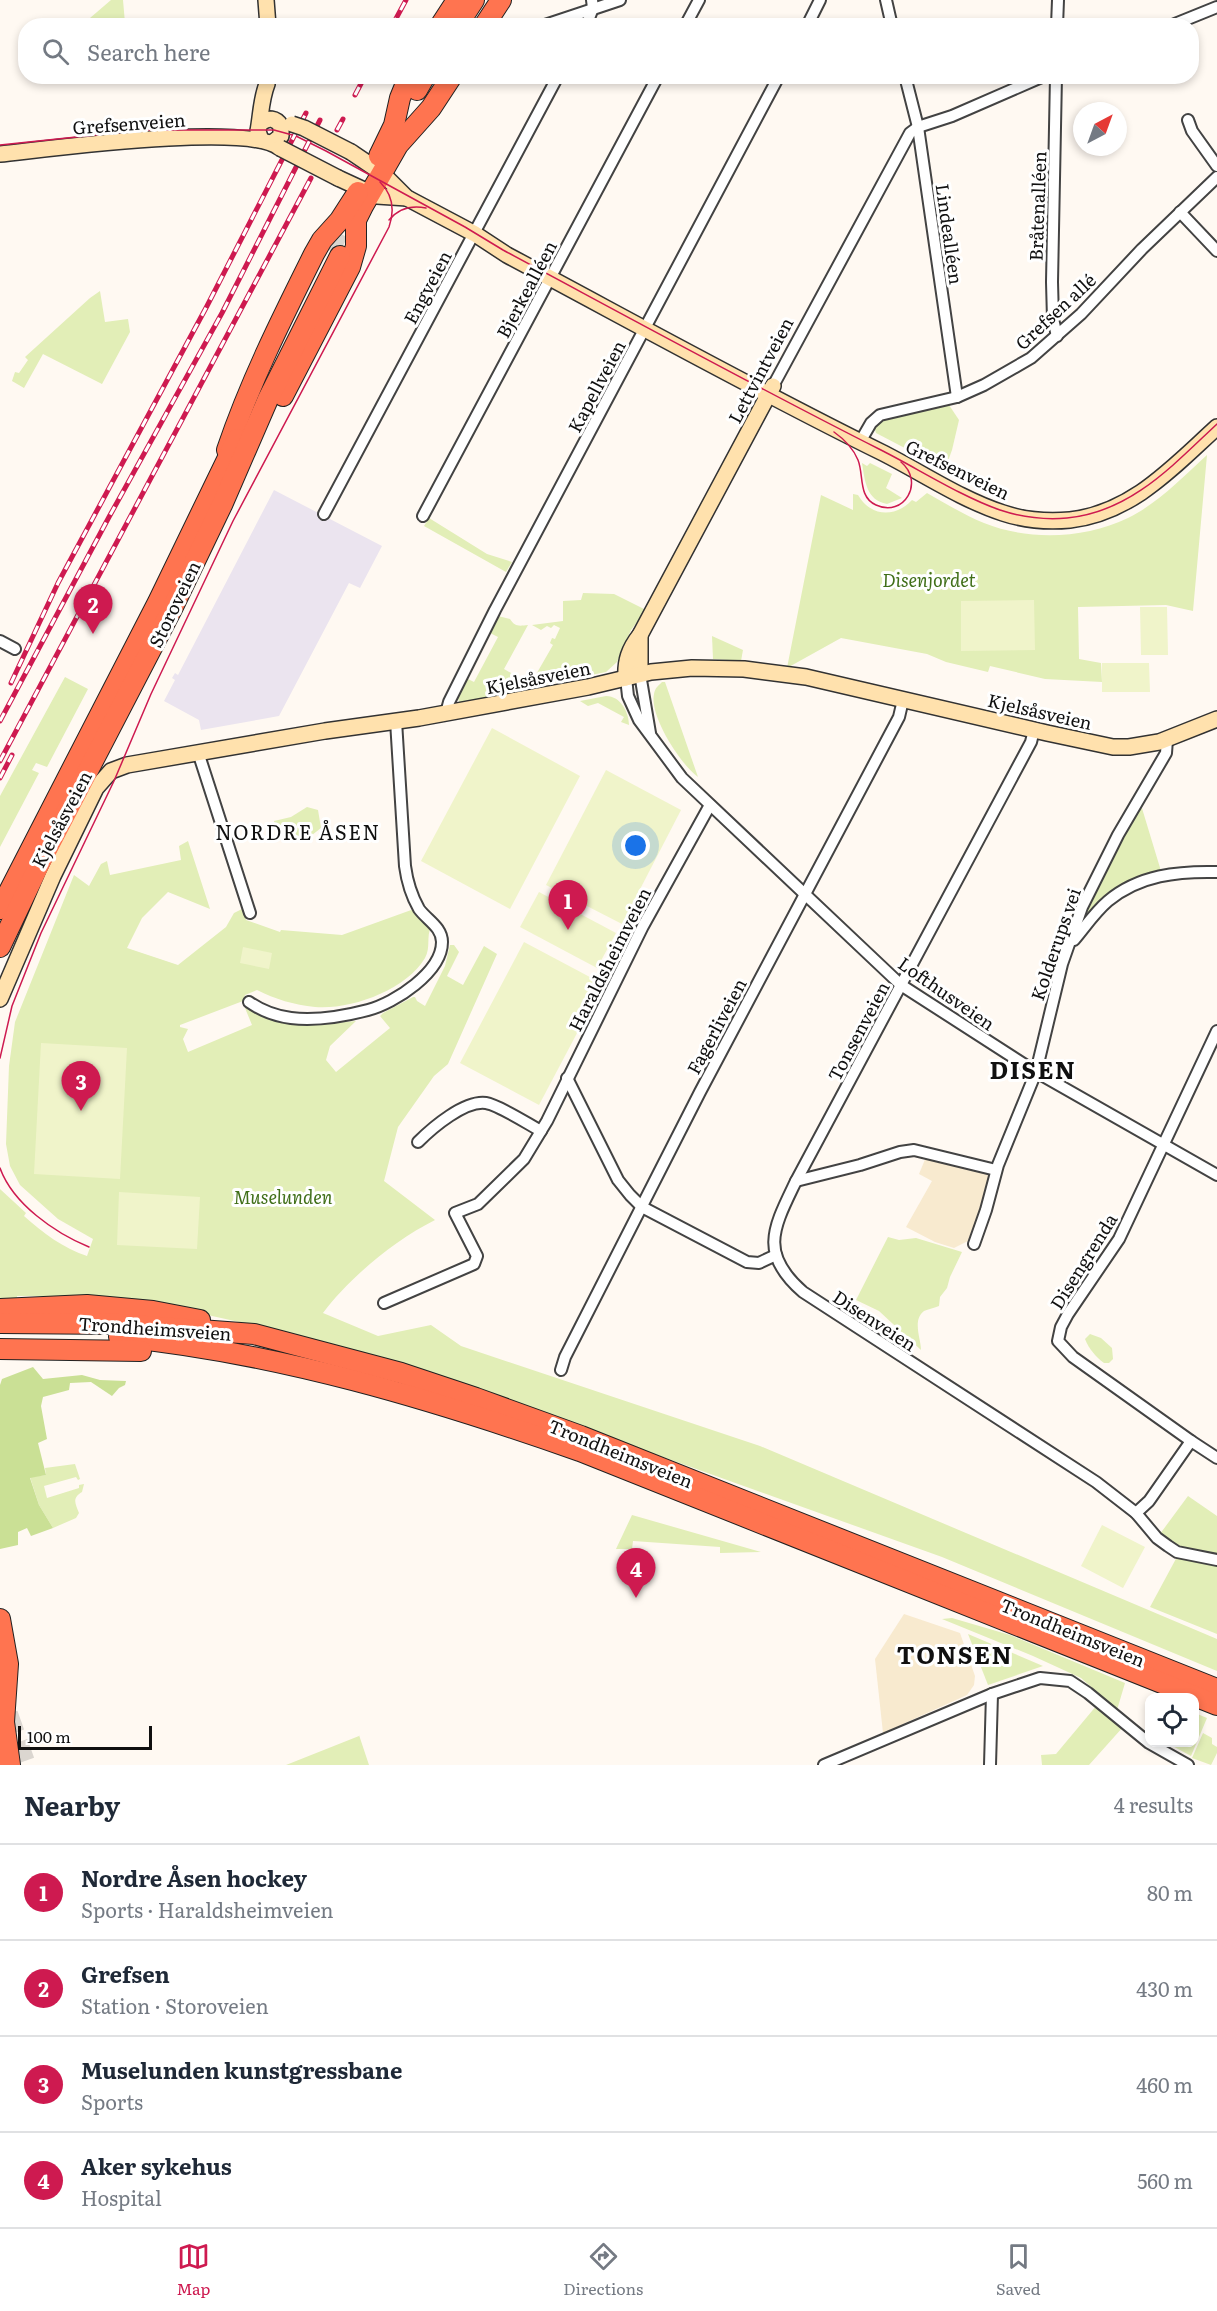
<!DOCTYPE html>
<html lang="en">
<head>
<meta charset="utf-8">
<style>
  :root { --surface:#fff; --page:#f2f2f3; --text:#1f2937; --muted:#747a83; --line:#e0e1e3; --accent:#ce1a50 }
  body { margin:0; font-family:Literata,serif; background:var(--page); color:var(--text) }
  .controls { position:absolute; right:18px; bottom:18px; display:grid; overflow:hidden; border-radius:12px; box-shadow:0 3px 9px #0003 }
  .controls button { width:54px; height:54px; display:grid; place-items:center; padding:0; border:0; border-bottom:2px solid var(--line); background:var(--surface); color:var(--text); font:30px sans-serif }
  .compass { position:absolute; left:1073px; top:102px; width:54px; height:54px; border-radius:50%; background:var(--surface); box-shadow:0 3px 9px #0003; rotate:41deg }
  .scale { position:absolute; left:18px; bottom:15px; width:134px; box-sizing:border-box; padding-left:6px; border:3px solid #101010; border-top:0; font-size:16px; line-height:21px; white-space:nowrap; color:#101010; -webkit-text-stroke:4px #fff; paint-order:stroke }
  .you { position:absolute; left:636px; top:846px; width:21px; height:21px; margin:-15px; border:4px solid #fff; border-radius:50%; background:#1a73e8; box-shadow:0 0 0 9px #1a73e833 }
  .badge { display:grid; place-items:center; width:39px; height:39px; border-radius:50%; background:var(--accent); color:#fff; font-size:20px; font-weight:700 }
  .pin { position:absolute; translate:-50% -50px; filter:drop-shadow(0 2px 3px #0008) }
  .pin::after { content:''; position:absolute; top:32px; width:21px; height:18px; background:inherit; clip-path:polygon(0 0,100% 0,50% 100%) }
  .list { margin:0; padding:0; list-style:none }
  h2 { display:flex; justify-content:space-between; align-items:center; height:78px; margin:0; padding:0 24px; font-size:26px }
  h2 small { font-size:20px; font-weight:400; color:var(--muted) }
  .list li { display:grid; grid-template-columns:39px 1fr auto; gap:18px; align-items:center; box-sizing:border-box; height:96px; padding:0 24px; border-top:2px solid var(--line) }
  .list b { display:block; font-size:22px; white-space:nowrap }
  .list p { margin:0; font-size:20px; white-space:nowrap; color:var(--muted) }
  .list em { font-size:20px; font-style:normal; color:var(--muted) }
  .icon { flex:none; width:33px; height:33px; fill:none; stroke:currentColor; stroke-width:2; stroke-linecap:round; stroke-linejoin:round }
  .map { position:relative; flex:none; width:1217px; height:1765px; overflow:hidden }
  .search { position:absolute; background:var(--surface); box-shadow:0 3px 9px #0003; left:18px; right:18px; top:18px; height:66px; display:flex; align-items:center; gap:15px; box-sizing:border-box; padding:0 21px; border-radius:24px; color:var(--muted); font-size:22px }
  .sheet { height:462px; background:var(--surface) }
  nav { display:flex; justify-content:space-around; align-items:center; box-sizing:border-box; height:84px; border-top:2px solid var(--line); background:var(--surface); font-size:16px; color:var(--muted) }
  nav a { display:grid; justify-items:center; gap:3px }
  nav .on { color:var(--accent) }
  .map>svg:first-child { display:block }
  .industrial { fill:#ebe4ef }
  .farmland { fill:#f8eacf }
  .green { fill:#e2eeb7 }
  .forest { fill:#cae095 }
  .pitch { fill:#f0f4ca }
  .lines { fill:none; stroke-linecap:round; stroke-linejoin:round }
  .highway-tunnel { stroke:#dbd6d0; stroke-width:20; stroke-dasharray:20 10; stroke-linecap:butt }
  .street-casing { stroke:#434343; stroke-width:14 }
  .secondary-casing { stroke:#323232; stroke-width:18 }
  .highway-casing { stroke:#212121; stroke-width:22 }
  .street { stroke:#fff; stroke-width:10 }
  .secondary { stroke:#ffe1ad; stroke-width:15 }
  .highway { stroke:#ff7450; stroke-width:20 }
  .tram { stroke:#ce1a50; stroke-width:1.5 }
  .rail-casing { stroke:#ce1a50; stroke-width:5 }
  .rail { stroke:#fff; stroke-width:3; stroke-dasharray:9; stroke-linecap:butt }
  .secondary-bridge-casing { stroke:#323232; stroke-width:18; stroke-linecap:butt }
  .secondary-bridge { stroke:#ffe1ad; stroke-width:15 }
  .labels { text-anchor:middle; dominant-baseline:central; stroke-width:6; stroke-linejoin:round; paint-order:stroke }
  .street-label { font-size:18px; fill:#101010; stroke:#fff }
  .park-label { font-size:18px; font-style:italic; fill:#406f19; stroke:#fff }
  .neighbourhood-label { font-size:20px; letter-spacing:1.5px; fill:#101010; stroke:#fff }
  .district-label { font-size:24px; font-weight:bold; letter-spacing:1.5px; fill:#101010; stroke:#fff }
</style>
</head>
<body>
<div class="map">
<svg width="1217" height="1765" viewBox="0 0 1217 1765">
  <rect width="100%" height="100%" fill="#fff9f2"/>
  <polygon class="industrial" points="274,490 382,546 360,588 349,583 279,716 201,730 199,720 164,701 175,680 172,678 175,673 178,675"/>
  <g class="farmland">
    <polygon points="926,1157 993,1174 968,1241 954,1248 935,1242 906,1227 932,1181 919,1174"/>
    <polygon points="904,1614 960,1633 975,1676 974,1685 967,1695 883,1733 875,1659"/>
  </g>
  <g class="green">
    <polygon points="111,0 123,0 125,23 112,23 111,25 92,23 90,18"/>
    <polygon points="100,291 105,322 128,319 130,332 102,384 43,354 24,388 12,381 15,372 19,373 28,360 25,357 90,298"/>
    <polygon points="949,405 959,420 952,450 945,469 876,433 874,426 882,419"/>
    <path d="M1207,455l-14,156 -27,-6 -88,2 1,52 22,4 1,19 -57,-3 -55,-13 -2,6 -42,-10 -19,-8 -86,-16 -54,30 34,-173 32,15v-16l5,1c13,22 37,23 54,5l4,2 11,-9c18,10 37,22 57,30 45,18 100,16 144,-5 29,-14 55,-41 79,-63z"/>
    <path d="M862,463l5,3 3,-3 22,11 -6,14 16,10 -15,6c-21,-4 -22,-23 -25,-41z"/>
    <polygon points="429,518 487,554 512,562 506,572 424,526"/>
    <polygon points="583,593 614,594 646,610 631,630 617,662 606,672 523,689 528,676 534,678 553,645 550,643 552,638 555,639 560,628 554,625 551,628 547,626 541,630 532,625 563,621 563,601 581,600"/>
    <path d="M498,616l12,3c5,8 9,7 18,6l-24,44 16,9 -5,12 1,9 -56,5 -3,-8 9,-18 8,4 24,-45 -8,-4z"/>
    <polygon points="712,636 743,650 741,661 713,659"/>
    <polygon points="65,677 88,689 47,767 36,763 32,770 39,773 0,847 0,796"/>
    <path d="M662,682h3l33,95c-17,-12 -49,-61 -44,-83 1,-6 4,-8 8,-12z"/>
    <path d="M606,696c15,0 23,17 23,29l-8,-3 3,-5 -26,-14 -10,3 -8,-5z"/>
    <path d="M1141,805l20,66 -30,11 -46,38 -1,-2c12,-40 35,-77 57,-113z"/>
    <polygon points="307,807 318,810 321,828 303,842 286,834 277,836 274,821 291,817"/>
    <path d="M188,841l22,68 -42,-17 -26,26 -15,30 51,17 48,-38 8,-14 10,-5 2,12 34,12 1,-2 61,5 72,-26 17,18c-5,10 0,20 -6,31 -19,32 -74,52 -110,49 -21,-2 -40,-8 -58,-17l-12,5 -2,6 -63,24v2l8,2 -5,10 5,13 64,-27 -7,-17 5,-1 31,14 30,4 45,-4 -26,25 -4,14 10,12 54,-44 -10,-12 3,-3 30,-16h2l2,4 8,5 20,-40 5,-21h4l5,7 -12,24 16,9 21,-39 13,8 -49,110 -14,12 -36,51 -14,54 51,39c-40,20 -85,57 -112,93l55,23 53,-11 30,21 299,100 457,193v32l-275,-114 -466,-167 -214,-63 -77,-17 -80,-10v-4h-88v4l-17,3v-114l26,24 -2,3c19,17 39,32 63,40l6,-17 -35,-20 -38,-34 -10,-19 -4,-22 3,-78 6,-44 59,-147 15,11 12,-22 6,-3 3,14 71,-15 -2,-14z"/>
    <path d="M888,1237l11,3 17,-2 46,14 -12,25 -3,11 -7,9 -1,9c-4,2 -11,3 -15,5 -12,9 -3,28 -3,39l-42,-39 -23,-11z"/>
    <path d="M1090,1334l11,4 11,10 1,11 -4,4h-5c-8,-6 -15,-14 -19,-24z"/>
    <path d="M75,1464l5,15 -2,1 -2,-3 -32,9 3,12 32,-10v-3l5,-1 -2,8c-10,6 -7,11 -3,21l-3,5 -23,10 -14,-23 -9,-28 16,-2 -1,-7z"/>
    <polygon points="1188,1496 1217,1516 1217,1634 1150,1607 1178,1555 1157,1538"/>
    <polygon points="632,1515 761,1552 720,1553 720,1547 633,1541 632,1549 616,1549"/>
    <polygon points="952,1618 1010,1635 1125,1683 1117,1710 1081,1678 1033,1656 942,1619"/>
    <polygon points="968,1634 1043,1666 988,1685"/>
    <polygon points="1097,1705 1123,1727 1089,1765 1042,1765 1041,1755 1056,1754"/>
    <polygon points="1195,1713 1207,1718 1191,1756 1167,1743 1194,1742"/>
    <polygon points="1203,1733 1212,1738 1212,1744 1217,1747 1217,1753 1211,1765 1192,1758"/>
    <polygon points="359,1735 369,1765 286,1765 359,1736"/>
  </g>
  <polygon class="forest" points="33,1367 43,1379 82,1375 100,1380 126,1381 125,1385 119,1388 112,1396 91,1382 70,1383 69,1390 43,1397 41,1406 47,1439 38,1443 46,1475 30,1478 39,1505 53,1528 31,1536 27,1528 18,1532 18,1545 0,1549 0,1385 2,1379"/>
  <g class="pitch">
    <polygon points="1034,600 1035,650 961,651 961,601"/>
    <polygon points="1140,607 1167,607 1168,655 1141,655"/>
    <polygon points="1102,663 1149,663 1150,692 1102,692"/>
    <polygon points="492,728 580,776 510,909 421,861"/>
    <polygon points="606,770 681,810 622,924 546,885"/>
    <polygon points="539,892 616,933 597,968 520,927"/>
    <polygon points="524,942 603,984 539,1105 460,1063"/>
    <polygon points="243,947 272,953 269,969 240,963"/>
    <polygon points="41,1043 127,1048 120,1179 34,1174"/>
    <polygon points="119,1192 200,1197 197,1249 117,1245"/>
    <polygon points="1102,1525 1145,1547 1123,1588 1081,1566"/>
  </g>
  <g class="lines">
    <g class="highway-tunnel">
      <polyline points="329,250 347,218"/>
      <polyline points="8,1714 26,1765"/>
    </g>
    <g class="street-casing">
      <g id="street">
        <polyline points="886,0 892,26"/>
        <polyline points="542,26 620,0"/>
        <polyline points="586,26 593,8 592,0"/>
        <polyline points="685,26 699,0"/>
        <polyline points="807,26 820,0"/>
        <polyline points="1057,26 1058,0"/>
        <polyline points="1170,26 1217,7"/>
        <polyline points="905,76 918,127 957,397"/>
        <polyline points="1056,76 1052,282 1053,319 1057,336"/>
        <polyline points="1188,120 1192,131 1217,166"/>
        <polyline points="1180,212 1217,251"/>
        <polyline points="773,386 910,133 918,127 952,116 1044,76"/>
        <polyline points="860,442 871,423 880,415 957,397 984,385 1031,358 1081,314 1142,249 1217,177"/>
        <polyline points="324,514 558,76"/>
        <polyline points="423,516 658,76"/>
        <polyline points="0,641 15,649"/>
        <polyline points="640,674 650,733"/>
        <polyline points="626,678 628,696 639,720 682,778 901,985 1036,1072 1217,1175"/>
        <polyline points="446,713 449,702 495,610 779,76"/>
        <path d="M1034,730l-3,12 -235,439c-22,46 -38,72 7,111l293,190 40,31 21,25 11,8 9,6 40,8"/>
        <polyline points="198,752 250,913"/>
        <path d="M1074,940c11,-13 21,-28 34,-39 31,-26 70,-30 109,-29"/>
        <path d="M249,1002c13,9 26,14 42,16 24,3 54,-2 77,-8 27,-7 74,-38 74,-68 0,-15 -15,-22 -23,-33 -8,-14 -12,-28 -14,-43l-9,-145"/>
        <polyline points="567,1078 618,1180 630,1195 642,1207 747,1262 759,1263 776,1255"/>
        <path d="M418,1142c15,-15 47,-42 68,-39 13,2 42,21 55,28"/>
        <polyline points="796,1181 860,1165 900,1152 914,1150 996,1170"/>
        <polyline points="974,1244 986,1210 998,1165 1036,1072 1062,964 1082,907 1118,835 1166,753 1167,740"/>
        <polyline points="384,1303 474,1264 477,1256 455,1213 478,1204 524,1159 547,1121 643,926 710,805"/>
        <polyline points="561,1370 565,1357 700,1092 899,717 903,700"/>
        <polyline points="1191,1441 1217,1458"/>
        <polyline points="1136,1513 1149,1501 1191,1441 1073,1357 1058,1341 1061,1327 1068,1314 1119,1239 1217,1031"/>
        <polyline points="824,1765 992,1694 1040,1678 1070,1681 1088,1693 1149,1743 1188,1765"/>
        <polyline points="990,1765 992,1694"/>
      </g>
    </g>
    <g class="secondary-casing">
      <g id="secondary">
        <polyline points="266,0 268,26"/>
        <path d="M261,123c7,-6 15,-5 20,3v10l-9,7"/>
        <path d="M261,140l-3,-9c3,-16 3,-32 9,-47"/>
        <path d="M351,152l31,21 25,25 68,36 32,21c124,66 248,135 374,197 40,20 79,47 122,61 21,7 45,9 67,7 62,-7 103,-53 147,-93"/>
        <path d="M0,154c49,-5 247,-32 280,-6"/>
        <polyline points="338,178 377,196 407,198"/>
        <polyline points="640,674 640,635"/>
        <path d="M626,678c-1,-17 3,-29 14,-43l133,-249"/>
        <polyline points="0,999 53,876 96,788 111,771 127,765 325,731 419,718 588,687 651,672 692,668 744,669 806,677 1047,733 1113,747 1129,747 1159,742 1217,719"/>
      </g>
    </g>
    <g class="highway-casing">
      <g id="highway">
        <polyline points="440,26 457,0"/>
        <polyline points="457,26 474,0"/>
        <polyline points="484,26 501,0"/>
        <polyline points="417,90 425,76"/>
        <polyline points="379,156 394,125 400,98 409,76"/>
        <polyline points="283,396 350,267 356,246 356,220 363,206 398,145 431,108 452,76"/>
        <path d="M227,450c23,-68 55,-132 87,-196l8,-14 18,-20 18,-28"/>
        <polyline points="0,909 158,602 237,439"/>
        <polyline points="0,947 40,863 172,609 222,505 268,399 340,256"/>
        <polyline points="0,1309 87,1305 153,1311 200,1320"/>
        <polyline points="0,1323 119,1324 254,1334 401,1373 476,1398 581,1436 1217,1689"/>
        <path d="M119,1337c157,15 313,62 461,114l637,254"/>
        <polyline points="0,1349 141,1351"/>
        <polyline points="0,1619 8,1664 4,1722 10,1765"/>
      </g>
    </g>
    <use href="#street" class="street"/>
    <use href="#secondary" class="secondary"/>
    <use href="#highway" class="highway"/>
    <g class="tram">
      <path d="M0,145l143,-15h131l22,6 30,15 139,76 38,23c125,67 249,135 376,199 38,19 81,47 121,61 21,7 44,10 67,8 64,-6 106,-53 150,-94"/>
      <path d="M389,220c10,-12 22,-15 37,-12"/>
      <path d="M834,432c10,7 19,16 24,28 6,15 0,37 18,45 28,13 49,-23 25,-43"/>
      <path d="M0,1058l12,-52 29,-73 73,-152 37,-87 82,-173 156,-294c6,-17 4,-32 -9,-45"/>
      <path d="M0,1168c13,36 55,65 89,79"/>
    </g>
    <g class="rail-casing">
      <g id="rail">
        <polyline points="392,26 406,0"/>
        <polyline points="355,95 365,76"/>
        <polyline points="337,130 343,119"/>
        <polyline points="11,683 58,583 207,306 306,113"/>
        <polyline points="0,721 109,517 222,313 320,120"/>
        <polyline points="0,761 311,178"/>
        <polyline points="0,778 12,755"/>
      </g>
    </g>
    <use href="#rail" class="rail"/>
    <g class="secondary-bridge-casing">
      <g id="secondary-bridge">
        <polyline points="292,124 304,128 351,152"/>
        <polyline points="280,148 338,178"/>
      </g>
    </g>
    <use href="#secondary-bridge" class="secondary-bridge"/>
  </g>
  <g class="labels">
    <g class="street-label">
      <text transform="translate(129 123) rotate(-4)">Grefsenveien</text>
      <text transform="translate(1037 206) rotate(-88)">Bråtenalléen</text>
      <text transform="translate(950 234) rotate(82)">Lindealléen</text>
      <text transform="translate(427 287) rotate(-62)">Engveien</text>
      <text transform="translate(526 289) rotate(-62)">Bjerkealléen</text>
      <text transform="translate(1055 311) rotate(-43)">Grefsen allé</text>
      <text transform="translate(760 370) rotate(-62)">Lettvintveien</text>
      <text transform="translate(596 386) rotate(-62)">Kapellveien</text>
      <text transform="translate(958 469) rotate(26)">Grefsenveien</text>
      <text transform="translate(174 604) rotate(-64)">Storoveien</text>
      <text transform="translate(538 677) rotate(-11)">Kjelsåsveien</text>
      <text transform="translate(1040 711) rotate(13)">Kjelsåsveien</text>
      <text transform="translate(61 819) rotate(-62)">Kjelsåsveien</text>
      <text transform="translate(1055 944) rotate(-71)">Kolderups vei</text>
      <text transform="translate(609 959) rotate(-63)">Haraldsheimveien</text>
      <text transform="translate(947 993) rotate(35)">Lofthusveien</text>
      <text transform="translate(716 1026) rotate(-62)">Fagerliveien</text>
      <text transform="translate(858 1031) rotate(-62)">Tonsenveien</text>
      <text transform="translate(1083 1261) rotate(-58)">Disengrenda</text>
      <text transform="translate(875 1320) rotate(33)">Disenveien</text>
      <text transform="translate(155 1328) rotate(4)">Trondheimsveien</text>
      <text transform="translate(621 1453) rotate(22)">Trondheimsveien</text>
      <text transform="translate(1073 1632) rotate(22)">Trondheimsveien</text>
    </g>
    <g class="park-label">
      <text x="929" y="579">Disenjordet</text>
      <text x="283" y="1196">Muselunden</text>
    </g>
    <g class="neighbourhood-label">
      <text x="298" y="831">NORDRE ÅSEN</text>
    </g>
    <g class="district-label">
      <text x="1033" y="1068">DISEN</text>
      <text x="955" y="1653">TONSEN</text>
    </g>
  </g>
</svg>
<div class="controls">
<button><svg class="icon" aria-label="locate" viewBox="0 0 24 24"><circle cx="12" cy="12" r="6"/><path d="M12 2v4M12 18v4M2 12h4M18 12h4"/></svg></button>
</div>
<svg class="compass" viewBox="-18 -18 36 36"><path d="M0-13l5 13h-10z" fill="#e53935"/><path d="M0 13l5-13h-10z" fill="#747a83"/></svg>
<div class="scale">100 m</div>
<div class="you"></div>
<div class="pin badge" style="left:568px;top:930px">1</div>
<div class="pin badge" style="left:93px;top:634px">2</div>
<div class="pin badge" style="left:81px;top:1111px">3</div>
<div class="pin badge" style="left:636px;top:1598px">4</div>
<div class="search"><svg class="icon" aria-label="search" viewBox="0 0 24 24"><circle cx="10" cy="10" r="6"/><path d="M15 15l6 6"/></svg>Search here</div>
</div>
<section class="sheet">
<h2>Nearby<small>4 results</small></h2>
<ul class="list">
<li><span class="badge">1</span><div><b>Nordre Åsen hockey</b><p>Sports · Haraldsheimveien</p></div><em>80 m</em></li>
<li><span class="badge">2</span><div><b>Grefsen</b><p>Station · Storoveien</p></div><em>430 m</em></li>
<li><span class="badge">3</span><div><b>Muselunden kunstgressbane</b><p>Sports</p></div><em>460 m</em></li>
<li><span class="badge">4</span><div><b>Aker sykehus</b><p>Hospital</p></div><em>560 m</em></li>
</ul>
</section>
<nav>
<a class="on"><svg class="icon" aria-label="map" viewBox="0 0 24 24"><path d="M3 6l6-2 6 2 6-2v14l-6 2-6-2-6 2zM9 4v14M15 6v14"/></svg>Map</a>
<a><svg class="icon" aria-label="directions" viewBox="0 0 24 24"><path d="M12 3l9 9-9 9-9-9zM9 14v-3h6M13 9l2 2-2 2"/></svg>Directions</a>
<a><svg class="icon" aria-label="saved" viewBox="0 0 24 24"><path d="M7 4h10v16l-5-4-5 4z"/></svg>Saved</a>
</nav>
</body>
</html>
